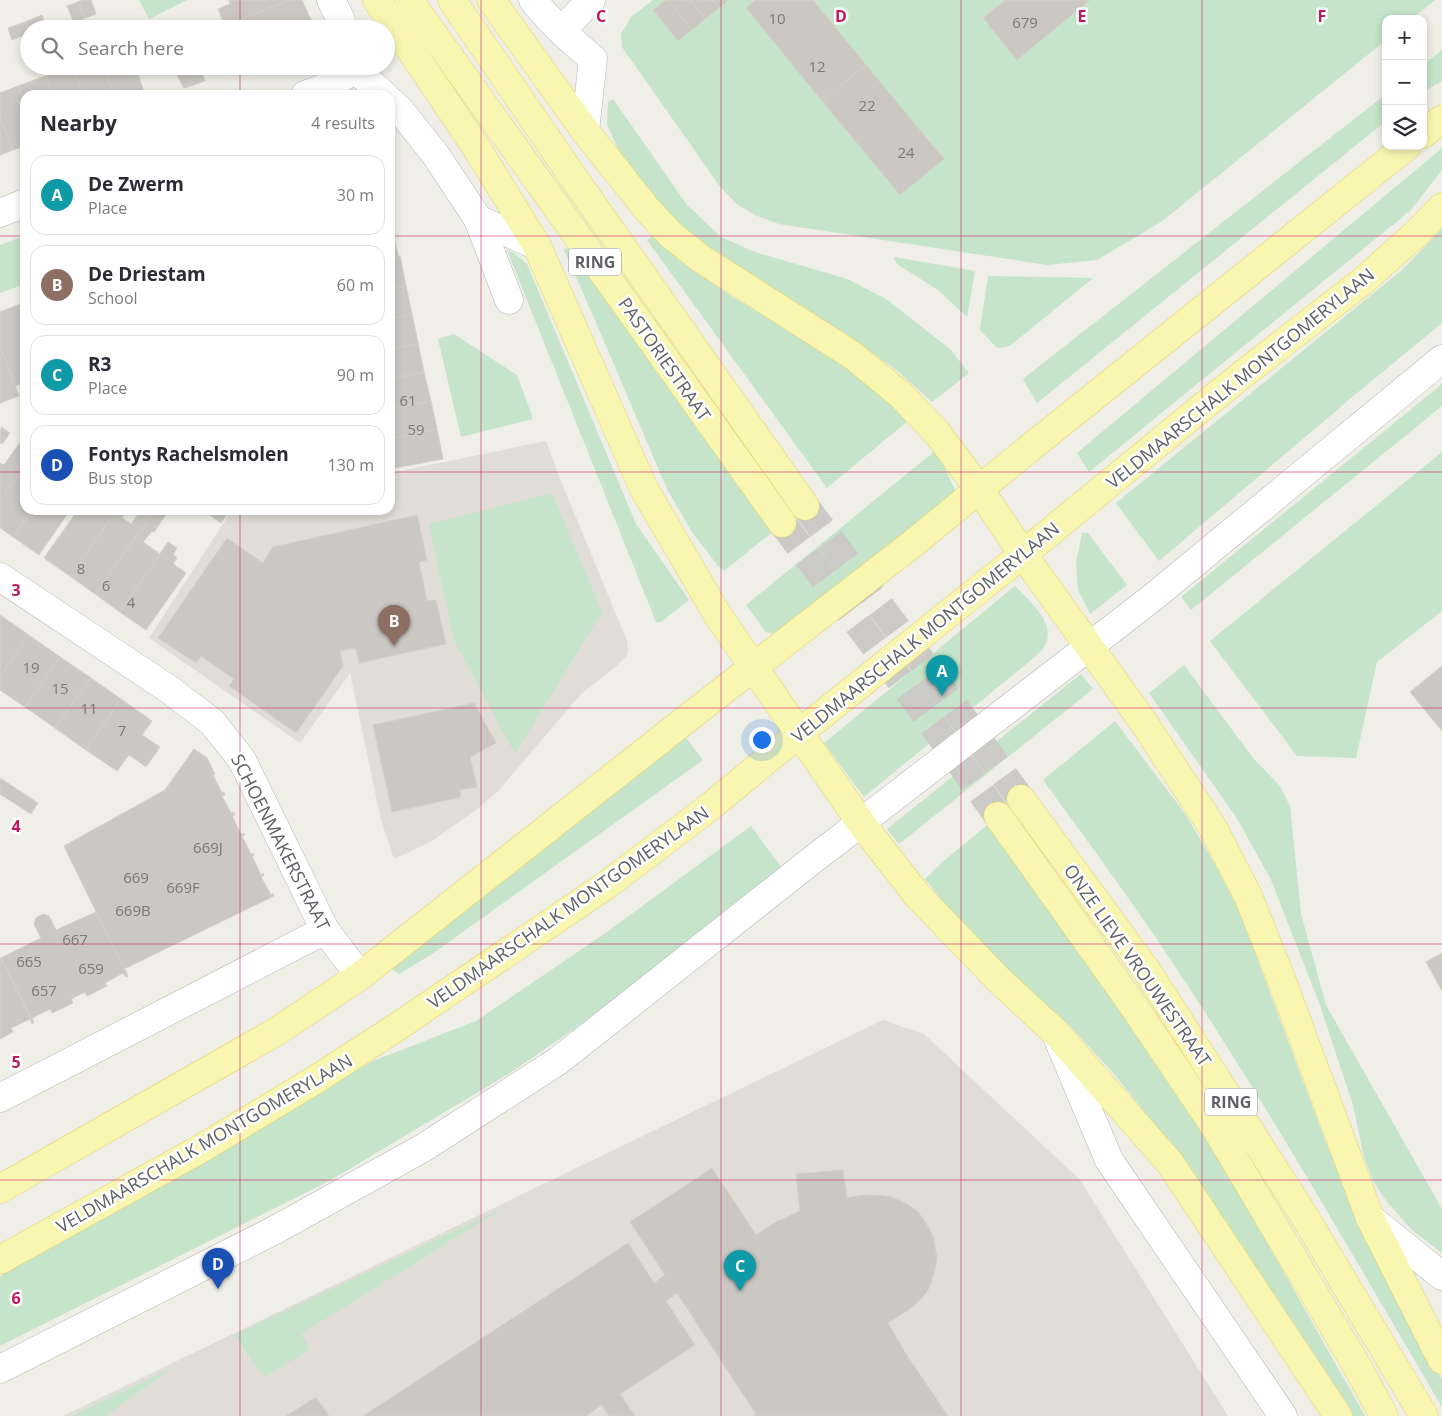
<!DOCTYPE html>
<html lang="en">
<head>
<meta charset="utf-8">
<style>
  :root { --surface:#fff; --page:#f2f2f3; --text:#2b2b33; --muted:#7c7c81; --line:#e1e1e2; --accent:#dc5f40 }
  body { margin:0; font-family:"Open Sans",sans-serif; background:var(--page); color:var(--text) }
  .controls { position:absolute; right:15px; top:15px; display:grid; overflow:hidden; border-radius:10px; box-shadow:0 2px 8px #0003 }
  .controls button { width:45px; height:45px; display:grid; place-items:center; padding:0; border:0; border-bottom:1px solid var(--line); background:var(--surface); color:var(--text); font:25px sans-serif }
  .you { position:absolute; left:761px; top:739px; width:18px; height:18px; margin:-12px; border:4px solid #fff; border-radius:50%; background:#1a73e8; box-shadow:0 0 0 8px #1a73e833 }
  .badge { display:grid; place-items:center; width:32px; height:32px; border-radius:50%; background:var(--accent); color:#fff; font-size:16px; font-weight:700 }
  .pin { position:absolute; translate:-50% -41px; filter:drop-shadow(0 1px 2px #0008) }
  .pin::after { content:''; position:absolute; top:26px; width:18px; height:15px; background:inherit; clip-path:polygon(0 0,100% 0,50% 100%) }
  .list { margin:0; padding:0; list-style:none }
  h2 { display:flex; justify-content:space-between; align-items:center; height:65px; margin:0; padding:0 20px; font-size:21px }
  h2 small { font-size:16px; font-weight:400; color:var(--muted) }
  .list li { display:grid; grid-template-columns:32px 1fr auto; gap:15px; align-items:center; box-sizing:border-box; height:80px; margin:0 10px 10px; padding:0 10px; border:1px solid var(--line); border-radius:15px }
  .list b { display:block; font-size:19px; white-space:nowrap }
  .list p { margin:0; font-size:16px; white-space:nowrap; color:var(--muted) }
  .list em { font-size:16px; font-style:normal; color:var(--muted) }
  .icon { flex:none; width:28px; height:28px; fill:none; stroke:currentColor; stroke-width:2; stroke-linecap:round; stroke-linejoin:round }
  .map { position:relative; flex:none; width:1442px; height:1416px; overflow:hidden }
  .search { position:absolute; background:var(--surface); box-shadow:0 2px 8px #0003; left:20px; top:20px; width:375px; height:55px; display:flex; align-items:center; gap:12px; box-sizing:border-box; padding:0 18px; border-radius:28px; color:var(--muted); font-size:19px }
  .panel { position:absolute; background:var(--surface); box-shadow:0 2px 8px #0003; left:20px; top:90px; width:375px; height:425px; border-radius:15px }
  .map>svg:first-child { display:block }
  .education { fill:#dfddd5 }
  .green { fill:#c5e4c9 }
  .building { fill:#cbc8c4; stroke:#d3d1c5 }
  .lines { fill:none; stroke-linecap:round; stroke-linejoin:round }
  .major-tunnel { stroke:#cbcac7; stroke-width:28; stroke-dasharray:28 14; stroke-linecap:butt }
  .minor-casing { stroke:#b4b5ba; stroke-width:29 }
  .major-casing { stroke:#e6d368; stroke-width:29 }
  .minor { stroke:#fff; stroke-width:28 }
  .major { stroke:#f9f6b2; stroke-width:28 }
  .grid { fill:none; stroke:#c2185b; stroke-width:1; stroke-opacity:0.55 }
  .labels { text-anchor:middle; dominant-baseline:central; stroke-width:5; stroke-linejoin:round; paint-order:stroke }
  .number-label { font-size:15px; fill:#797a7e }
  .shield { fill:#fff; stroke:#8e9094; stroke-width:1 }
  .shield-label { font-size:16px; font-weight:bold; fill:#5e6066 }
  .street-label { font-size:18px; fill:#5e6066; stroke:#fff }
  .grid-label { font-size:16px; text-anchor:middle; font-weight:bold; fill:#c2185b; stroke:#fff; stroke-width:5; stroke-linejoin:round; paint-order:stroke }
</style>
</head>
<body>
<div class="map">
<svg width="1442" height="1416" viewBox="0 0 1442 1416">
  <rect width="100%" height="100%" fill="#efeee7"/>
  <g class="education">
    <polygon points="546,441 561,481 627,641 628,651 626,657 614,668 581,694 498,791 476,810 432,841 394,859 381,820 350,673 300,743 149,638 232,510 390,510 390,473"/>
    <polygon points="883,1020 924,1034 1080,1180 1228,1416 63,1416"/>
  </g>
  <g class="green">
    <polygon points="139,0 187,0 149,19"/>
    <polygon points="653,0 1435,0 1412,19 1386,19 1386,40 1161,222 1097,260 1047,265 779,224 755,215 738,205 721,188 622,47 621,34 631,17"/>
    <polygon points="1442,50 1442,81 1423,92 1423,65"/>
    <polygon points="1386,94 1386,121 1037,403 1023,379"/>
    <polygon points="613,99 687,205 721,237 755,252 847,279 886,299 950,349 969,373 932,402 900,373 845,333 772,292 707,249 667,213 619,152 607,124 608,102"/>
    <polygon points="1442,148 1442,170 1411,210 1089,472 1077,453"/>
    <polygon points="1442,229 1442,323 1357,393 1159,561 1116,503 1402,270"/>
    <polygon points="654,235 679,260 731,296 772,321 812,339 860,374 909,420 827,488 647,240"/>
    <polygon points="24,236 25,284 0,293 0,245"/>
    <polygon points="569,247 775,530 724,571 718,566 692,532 667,489 598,327 564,250"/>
    <polygon points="507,250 514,253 527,264 636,524 689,600 661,622 656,622"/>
    <polygon points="894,257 975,271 967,317 938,290 897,264"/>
    <polygon points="988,276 1093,278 1010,346 997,348 980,330"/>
    <polygon points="454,334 517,375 533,419 461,437 438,339"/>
    <polygon points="1442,384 1442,406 1191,610 1181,597"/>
    <polygon points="936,450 956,492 777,635 766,632 746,605"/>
    <polygon points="1442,452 1442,611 1377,662 1356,758 1297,756 1210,641"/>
    <polygon points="552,493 602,612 515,754 454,640 429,524"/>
    <polygon points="1082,533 1088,533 1127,585 1090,614 1078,590 1076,563"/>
    <path d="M1015,586c13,14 40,35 31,57 -1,5 -6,9 -10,13l-172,141 -40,-54z"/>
    <polygon points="1184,665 1253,758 1279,785 1290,806 1301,914 1326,1005 1442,1209 1442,1253 1413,1231 1387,1202 1373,1181 1364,1157 1353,1105 1320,1005 1271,880 1238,820 1149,693"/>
    <polygon points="1081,674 1093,689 899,844 887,829"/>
    <path d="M1115,721l71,94 31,53 24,47 85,228 47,104 69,132v28c-84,-142 -165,-286 -256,-424 -45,-69 -94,-136 -143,-203z"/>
    <polygon points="686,738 703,760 432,954 399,974 388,967 576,818"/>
    <path d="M991,822c75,108 153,213 220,325 53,89 103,179 154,269h-17l-185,-281 -48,-60 -47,-51 -74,-66 -37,-38 -32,-41 15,-15z"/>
    <polygon points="751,826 781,867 596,1014 510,1073 331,1180 0,1346 0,1277 10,1269 373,1061 476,1021 607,932"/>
    <polygon points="505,1207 301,1334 310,1349 265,1377 235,1336 232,1336"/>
    <polygon points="174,1367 105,1416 72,1416"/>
  </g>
  <g class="building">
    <polygon points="82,0 91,0 96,14 85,18 78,2"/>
    <polygon points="229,0 289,0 225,26 218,9 230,4"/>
    <polygon points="289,0 302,0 315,29 216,28 224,25 225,26"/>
    <polygon points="666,0 668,0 692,30 678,41 653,10"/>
    <polygon points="668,0 690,0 705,19 692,30"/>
    <polygon points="690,0 712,0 719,8 705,19"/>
    <polygon points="712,0 729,0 719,8"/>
    <polygon points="756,0 813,0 866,65 822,101 746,8"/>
    <polygon points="1005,0 1090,0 1017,60 983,18"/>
    <polygon points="78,2 85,18 74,23 67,6"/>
    <polygon points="42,15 46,27 40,29 29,29 29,33 25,22"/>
    <polygon points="25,22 29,33 12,40 8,28"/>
    <polygon points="866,65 944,159 900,195 822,101"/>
    <polygon points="69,66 72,66 83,95 53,95 45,76"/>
    <polygon points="72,66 103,66 114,95 83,95"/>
    <polygon points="103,66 135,66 145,95 114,95"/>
    <polygon points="172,66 199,66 205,81 184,88"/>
    <polygon points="232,66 244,66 234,70"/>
    <polygon points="45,76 53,95 25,95 25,103 18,86"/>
    <polygon points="18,86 25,103 25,146 13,150 0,118 0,93"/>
    <polygon points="0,118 13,150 0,155"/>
    <polygon points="392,227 398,256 390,258 390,228"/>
    <polygon points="400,256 406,286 390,289 390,258"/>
    <polygon points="406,286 412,314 390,319 390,289"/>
    <polygon points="25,302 25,324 18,305"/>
    <polygon points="18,305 25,324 25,383 15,386 0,346 0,312"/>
    <polygon points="412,314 418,343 390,350 390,319"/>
    <polygon points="418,343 424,372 390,379 390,350"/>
    <polygon points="0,346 19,396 0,403"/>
    <polygon points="424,372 431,401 390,409 390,379"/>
    <polygon points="431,401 437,429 390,439 390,409"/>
    <polygon points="1,427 10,433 2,444 0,442"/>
    <polygon points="437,429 443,459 390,469 390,439"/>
    <polygon points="21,441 25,443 25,466 0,502 0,463 4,465"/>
    <polygon points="25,466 25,510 32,510 13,537 0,528 0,502"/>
    <polygon points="32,510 70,510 39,555 13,537"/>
    <polygon points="78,510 117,510 70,576 44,558"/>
    <polygon points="117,510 122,510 125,513 122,518 131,524 141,510 155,510 95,594 70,576"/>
    <polygon points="155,510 169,510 154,532 152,531 143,542 160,554 120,612 95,594"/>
    <polygon points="203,510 230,510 221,523"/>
    <polygon points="417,515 427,560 419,562 427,601 436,600 446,644 359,663 356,648 340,651 343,666 296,733 229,686 234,679 201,656 196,663 158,638 227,538 263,563 273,547"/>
    <polygon points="168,542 177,548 173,554 177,558 173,564 186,573 146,630 120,612"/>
    <polygon points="0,615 29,635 0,677"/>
    <polygon points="29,635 60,657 25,707 0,690 0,677"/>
    <polygon points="60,657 91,678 55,728 25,707"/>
    <polygon points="1442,666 1442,731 1410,692"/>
    <polygon points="91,678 121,699 86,750 55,728"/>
    <polygon points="121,699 152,721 142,735 160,747 146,767 129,755 117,771 86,750"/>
    <polygon points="474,703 496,743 470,757 477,787 460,790 461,797 392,812 373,725"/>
    <polygon points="194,749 207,758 215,774 213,775 222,793 224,792 225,795 222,796 231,813 234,812 235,815 232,816 241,834 243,833 245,835 242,836 251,854 253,853 254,855 252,856 261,875 263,873 264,875 261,877 271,895 273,893 274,896 124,969 64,846 165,790"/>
    <polygon points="0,778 38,803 31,814 0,794"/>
    <polygon points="96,912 128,976 126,977 123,973 105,983 107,986 87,996 85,992 71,999 73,1003 52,1013 50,1009 32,1018 34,1023 33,1023 1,958 41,938 34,924 36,918 43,914 49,916 56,930"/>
    <polygon points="1442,953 1442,991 1426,962"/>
    <polygon points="0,958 1,958 33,1023 32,1024 30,1019 11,1028 13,1032 0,1039"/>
    <polygon points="712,1168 756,1235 776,1222 800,1211 796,1174 843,1170 847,1198 862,1195 877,1195 892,1197 909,1205 918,1212 925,1221 933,1236 937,1258 934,1274 928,1290 921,1299 908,1310 888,1323 906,1354 948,1416 753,1416 756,1414 677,1293 666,1301 695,1345 620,1394 635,1416 609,1416 602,1405 586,1416 363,1416 628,1243 654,1283 665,1275 630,1222"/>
    <polygon points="316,1397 329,1416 286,1416"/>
  </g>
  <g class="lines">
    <g class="major-tunnel">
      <polyline points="805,506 926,667 1021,799"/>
      <polyline points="782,523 904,685 998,816"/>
    </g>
    <g class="minor-casing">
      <g id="minor">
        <polyline points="331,0 340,18 343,29"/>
        <path d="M533,0c17,22 39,41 60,59l-8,72"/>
        <polyline points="561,31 591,0"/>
        <polyline points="355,66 356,70 384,95"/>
        <polyline points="305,95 319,90 356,70"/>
        <polyline points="390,101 400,110 435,154 478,219 509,300"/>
        <polyline points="0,213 25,203"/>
        <polyline points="478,219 537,246"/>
        <polyline points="0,577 170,690 212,722 242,760 325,930 360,976"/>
        <polyline points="1058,1039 1109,1160 1283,1416"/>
        <polyline points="0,1098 325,930"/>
        <polyline points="1370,1218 1442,1276"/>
        <polyline points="0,1369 275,1230 423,1148 558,1061 811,861 1152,598 1442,359"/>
      </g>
    </g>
    <g class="major-casing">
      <g id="major">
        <polyline points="377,0 476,147 537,246 644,489 717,614 861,823 917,895 998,979 1056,1033 1170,1163 1338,1416"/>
        <polyline points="409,0 782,523"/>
        <polyline points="452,0 573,177 805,506"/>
        <polyline points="491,0 585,131 646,208 670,234 700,258 852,355 901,395 938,434 979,489 1034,570 1142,720 1213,828 1248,896 1282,981 1370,1218 1442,1360"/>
        <polyline points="1423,134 1442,119"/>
        <polyline points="1021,799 1147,971 1303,1214 1424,1416"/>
        <polyline points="998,816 1130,1001 1217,1130 1357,1366 1384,1416"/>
        <polyline points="0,1189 274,1033 360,976 698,710 911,545 1036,443 1407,146"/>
        <polyline points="0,1260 202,1148 315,1080 394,1029 605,886 711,806 798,734 1023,554 1233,382 1363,281 1419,231 1442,207"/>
      </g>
    </g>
    <use href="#minor" class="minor"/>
    <use href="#major" class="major"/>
  </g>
  <path class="grid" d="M240,0v29M481,0v1416M721,0v1416M961,0v1416M1202,0v1416M240,66v29M0,236h25M390,236h1052M0,472h25M390,472h1052M240,510v906M0,708h1442M0,944h1442M0,1180h1442"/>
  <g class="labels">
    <g class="number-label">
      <text x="777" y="18">10</text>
      <text x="1025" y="22">679</text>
      <text x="817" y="66">12</text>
      <text x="867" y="105">22</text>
      <text x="906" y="152">24</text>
      <text x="408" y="400">61</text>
      <text x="416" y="429">59</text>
      <text x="81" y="568">8</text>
      <text x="106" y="585">6</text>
      <text x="131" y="602">4</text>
      <text x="31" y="667">19</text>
      <text x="60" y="688">15</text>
      <text x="89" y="708">11</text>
      <text x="122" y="730">7</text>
      <text x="208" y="847">669J</text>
      <text x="136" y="877">669</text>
      <text x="183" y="887">669F</text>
      <text x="133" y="910">669B</text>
      <text x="75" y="939">667</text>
      <text x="29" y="961">665</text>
      <text x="91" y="968">659</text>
      <text x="44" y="990">657</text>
    </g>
    <g class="shield">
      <rect x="569" y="248.5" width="52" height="27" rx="4"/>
      <rect x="1205" y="1088.5" width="52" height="27" rx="4"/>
    </g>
    <g class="shield-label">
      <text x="595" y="262">RING</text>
      <text x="1231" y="1102">RING</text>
    </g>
    <g class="street-label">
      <text transform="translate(665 359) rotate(55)">PASTORIESTRAAT</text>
      <text transform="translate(1240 378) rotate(-39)">VELDMAARSCHALK MONTGOMERYLAAN</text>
      <text transform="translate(925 632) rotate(-39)">VELDMAARSCHALK MONTGOMERYLAAN</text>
      <text transform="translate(281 842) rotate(63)">SCHOENMAKERSTRAAT</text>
      <text transform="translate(568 907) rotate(-35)">VELDMAARSCHALK MONTGOMERYLAAN</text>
      <text transform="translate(1138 965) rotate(55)">ONZE LIEVE VROUWESTRAAT</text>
      <text transform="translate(204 1143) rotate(-30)">VELDMAARSCHALK MONTGOMERYLAAN</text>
    </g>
  </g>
  <g class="grid-label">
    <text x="601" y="22">C</text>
    <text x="841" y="22">D</text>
    <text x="1082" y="22">E</text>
    <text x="1322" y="22">F</text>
    <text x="16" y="596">3</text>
    <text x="16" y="832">4</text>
    <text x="16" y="1068">5</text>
    <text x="16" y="1304">6</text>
  </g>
</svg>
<div class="controls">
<button>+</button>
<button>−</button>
<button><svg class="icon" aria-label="layers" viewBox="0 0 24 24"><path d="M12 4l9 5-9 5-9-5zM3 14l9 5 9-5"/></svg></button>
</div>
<div class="you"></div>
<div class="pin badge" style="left:942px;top:696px;background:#0f9aa8">A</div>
<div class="pin badge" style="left:394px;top:646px;background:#8d6e63">B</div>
<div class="pin badge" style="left:740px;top:1291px;background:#0f9aa8">C</div>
<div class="pin badge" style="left:218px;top:1289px;background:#1a4fb4">D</div>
<div class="search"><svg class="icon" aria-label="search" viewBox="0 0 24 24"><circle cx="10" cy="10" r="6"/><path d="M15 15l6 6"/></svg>Search here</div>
<section class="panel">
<h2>Nearby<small>4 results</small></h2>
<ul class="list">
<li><span class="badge" style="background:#0f9aa8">A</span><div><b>De Zwerm</b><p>Place</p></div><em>30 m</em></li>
<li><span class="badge" style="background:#8d6e63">B</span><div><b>De Driestam</b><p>School</p></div><em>60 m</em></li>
<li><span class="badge" style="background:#0f9aa8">C</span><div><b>R3</b><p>Place</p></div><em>90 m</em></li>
<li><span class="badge" style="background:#1a4fb4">D</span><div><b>Fontys Rachelsmolen</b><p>Bus stop</p></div><em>130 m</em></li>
</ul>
</section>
</div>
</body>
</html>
